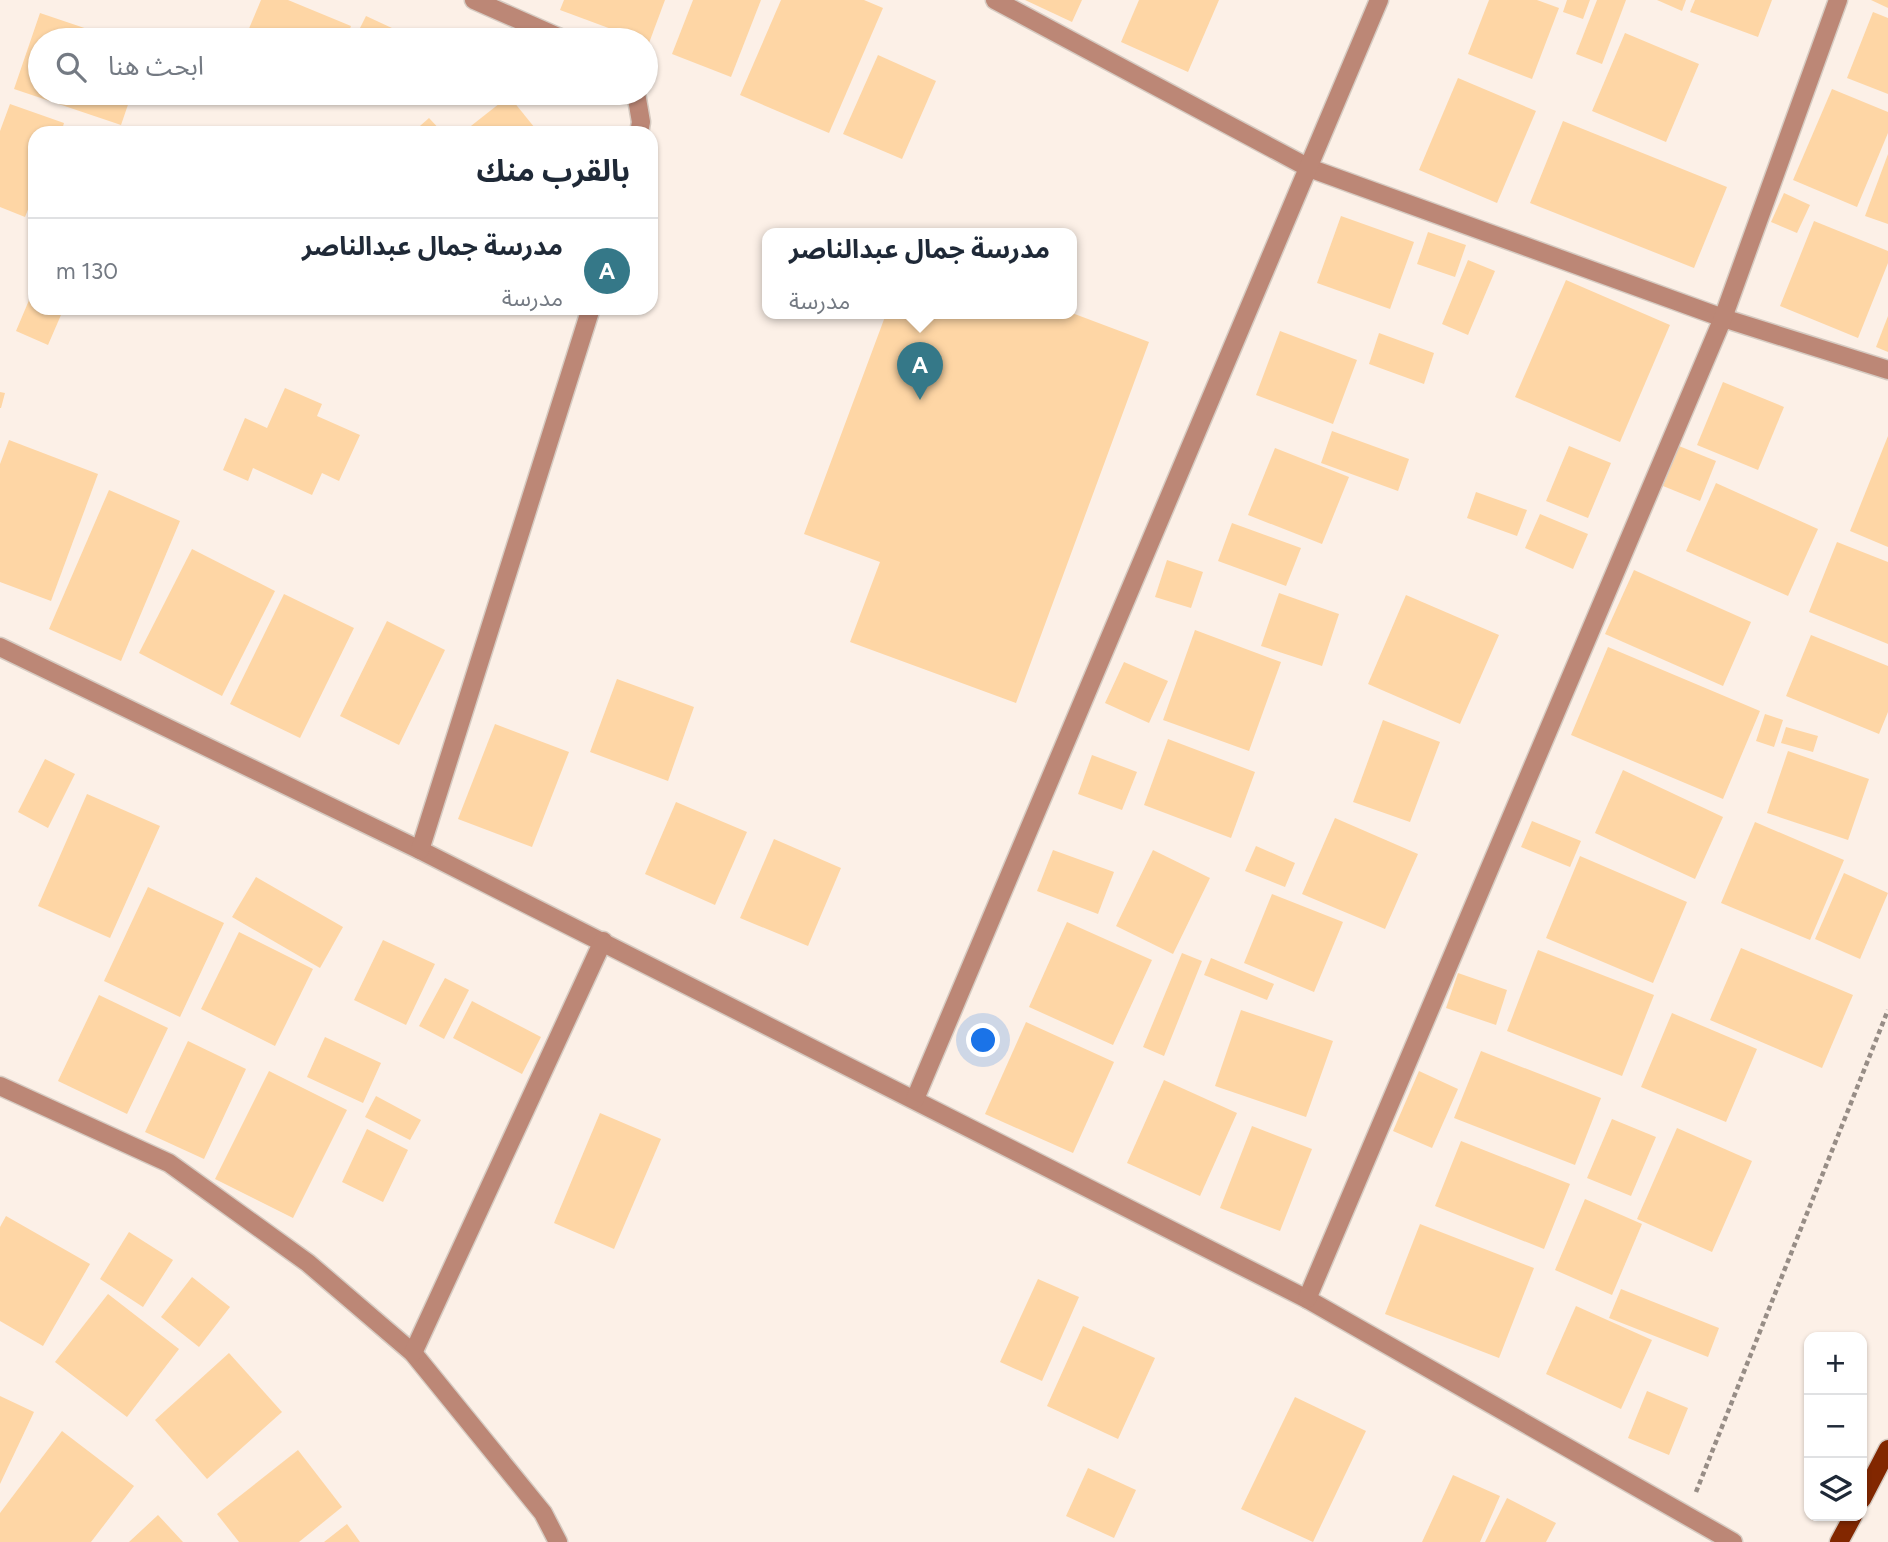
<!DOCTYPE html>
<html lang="ar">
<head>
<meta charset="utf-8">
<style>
  :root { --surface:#fff; --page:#f6f6f7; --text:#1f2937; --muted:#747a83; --line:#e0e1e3; --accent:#357888 }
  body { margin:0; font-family:Figtree,"Noto Sans Arabic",sans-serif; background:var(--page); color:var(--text); direction:rtl }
  .controls { position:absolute; right:21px; bottom:21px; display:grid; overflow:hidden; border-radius:14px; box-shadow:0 2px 5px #0004 }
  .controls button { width:63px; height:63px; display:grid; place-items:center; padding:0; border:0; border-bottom:2px solid var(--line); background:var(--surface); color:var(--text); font:35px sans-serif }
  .you { position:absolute; left:984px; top:1041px; width:24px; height:24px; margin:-18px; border:5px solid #fff; border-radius:50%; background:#1a73e8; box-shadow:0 0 0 10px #1a73e833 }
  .badge { display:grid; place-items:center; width:46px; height:46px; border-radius:50%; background:var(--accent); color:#fff; font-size:23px; font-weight:700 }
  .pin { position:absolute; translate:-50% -58px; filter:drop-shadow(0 2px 4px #0008) }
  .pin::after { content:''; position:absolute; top:37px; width:24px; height:21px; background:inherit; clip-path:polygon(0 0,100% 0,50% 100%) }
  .popup { position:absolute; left:762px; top:228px; width:315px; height:91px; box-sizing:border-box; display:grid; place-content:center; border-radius:14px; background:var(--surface); filter:drop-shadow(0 2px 5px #0005); font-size:23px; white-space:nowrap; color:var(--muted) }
  .popup b { font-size:26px; color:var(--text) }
  .popup::after { content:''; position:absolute; left:50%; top:100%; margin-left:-14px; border:14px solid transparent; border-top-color:var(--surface) }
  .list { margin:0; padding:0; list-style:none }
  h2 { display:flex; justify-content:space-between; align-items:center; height:91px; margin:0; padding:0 28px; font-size:30px }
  h2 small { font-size:23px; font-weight:400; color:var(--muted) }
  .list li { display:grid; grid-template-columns:46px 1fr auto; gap:21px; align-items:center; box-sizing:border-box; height:98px; padding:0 28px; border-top:2px solid var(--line) }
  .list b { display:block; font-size:26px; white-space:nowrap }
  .list p { margin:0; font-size:23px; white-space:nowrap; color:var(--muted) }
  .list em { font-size:23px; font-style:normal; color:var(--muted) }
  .icon { flex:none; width:38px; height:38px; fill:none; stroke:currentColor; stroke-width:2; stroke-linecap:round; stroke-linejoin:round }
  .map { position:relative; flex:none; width:1888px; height:1542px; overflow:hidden; direction:ltr }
  .search { position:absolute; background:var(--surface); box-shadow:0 2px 5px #0004; left:28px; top:28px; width:630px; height:77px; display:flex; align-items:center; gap:18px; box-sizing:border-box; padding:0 24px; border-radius:38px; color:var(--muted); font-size:26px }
  .panel { position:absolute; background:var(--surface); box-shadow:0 2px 5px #0004; left:28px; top:126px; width:630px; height:189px; border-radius:21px; direction:rtl }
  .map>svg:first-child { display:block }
  .building { fill:#fed6a5 }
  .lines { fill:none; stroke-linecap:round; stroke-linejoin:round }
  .minor-casing { stroke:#d6cbc2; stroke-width:21 }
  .primary-casing { stroke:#d6cbc2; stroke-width:21 }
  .path { stroke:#978d86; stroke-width:4.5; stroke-dasharray:5 3.5; stroke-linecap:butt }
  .minor { stroke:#bc8776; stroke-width:18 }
  .primary { stroke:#822700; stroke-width:18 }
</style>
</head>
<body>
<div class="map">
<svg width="1888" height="1542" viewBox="0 0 1888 1542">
  <rect width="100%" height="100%" fill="#fcf0e7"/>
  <g class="building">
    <polygon points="261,0 288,0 351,26 346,40 250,40 245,38"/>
    <polygon points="564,0 665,0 649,43 560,10"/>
    <polygon points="693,0 761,0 731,77 672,54"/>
    <polygon points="781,0 864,0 883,8 829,133 740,95"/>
    <polygon points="1025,0 1082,0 1072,22"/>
    <polygon points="1139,0 1219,0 1188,72 1121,42"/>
    <polygon points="1489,0 1537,0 1559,8 1532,79 1468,54"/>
    <polygon points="1567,0 1590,0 1583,19 1563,12"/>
    <polygon points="1597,0 1626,0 1602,64 1576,54"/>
    <polygon points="1657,0 1686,0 1682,11"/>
    <polygon points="1695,0 1772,0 1758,37 1690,12"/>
    <polygon points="1871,0 1888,0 1888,8"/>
    <polygon points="1873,12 1888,18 1888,94 1847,78"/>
    <polygon points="40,13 120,40 40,40 40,93 132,93 121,125 14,89"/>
    <polygon points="366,16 407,35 404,40 354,40"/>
    <polygon points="1625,33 1699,64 1666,142 1592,111"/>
    <polygon points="878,55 936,81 902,159 843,134"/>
    <polygon points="1458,78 1536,111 1497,203 1419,170"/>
    <polygon points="1832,89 1888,112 1888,133 1857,207 1793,180"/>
    <polygon points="347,93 379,93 374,105"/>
    <polygon points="509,96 539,133 462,133"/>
    <polygon points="10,104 64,123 61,133 35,133 35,204 31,202 25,217 0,207 0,131"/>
    <polygon points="429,118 443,133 412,133"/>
    <polygon points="1563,121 1727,187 1694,268 1530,203"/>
    <polygon points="1888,154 1888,224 1865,216"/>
    <polygon points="1784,193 1810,205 1797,233 1771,222"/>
    <polygon points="1341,216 1414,242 1390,309 1317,283"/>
    <polygon points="1814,221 1888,251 1888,263 1858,338 1780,306"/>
    <polygon points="1428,232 1466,245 1455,277 1417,264"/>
    <polygon points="1468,260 1495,271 1468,335 1442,324"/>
    <polygon points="1566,280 1670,325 1620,442 1515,397"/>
    <polygon points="35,286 35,308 64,308 48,345 16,331"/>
    <polygon points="1072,313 1149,342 1016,703 850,642 880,562 804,534 886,314"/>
    <polygon points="1888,316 1888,352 1876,347"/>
    <polygon points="1280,331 1357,360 1333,424 1256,395"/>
    <polygon points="1379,333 1434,353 1424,384 1369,364"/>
    <polygon points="1723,382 1784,407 1758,470 1697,445"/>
    <polygon points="285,388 322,404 317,416 360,435 339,481 322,473 312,495 253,468 248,481 223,470 245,418 267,428"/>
    <polygon points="0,392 5,393 1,408 0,408"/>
    <polygon points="1332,431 1409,459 1398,491 1321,463"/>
    <polygon points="1888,436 1888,547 1850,531"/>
    <polygon points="9,440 98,474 51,601 0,582 0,464"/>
    <polygon points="1569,446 1611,463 1588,518 1546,501"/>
    <polygon points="1679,446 1716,461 1700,501 1663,486"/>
    <polygon points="1275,448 1349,477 1322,544 1248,515"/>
    <polygon points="1716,483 1818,529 1788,596 1686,551"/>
    <polygon points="109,490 180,521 121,661 49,629"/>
    <polygon points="1476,492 1527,510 1517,536 1467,518"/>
    <polygon points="1540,514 1588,534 1573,569 1525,548"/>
    <polygon points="1232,523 1301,548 1286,586 1218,561"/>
    <polygon points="1837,542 1888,562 1888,644 1809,612"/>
    <polygon points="192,549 275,591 222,696 139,653"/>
    <polygon points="1167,560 1203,572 1191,608 1155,597"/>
    <polygon points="1634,570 1751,622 1723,686 1605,634"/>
    <polygon points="1279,593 1339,614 1322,666 1261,646"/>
    <polygon points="284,594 354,628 300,738 230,704"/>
    <polygon points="1406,595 1499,635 1460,724 1368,684"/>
    <polygon points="387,621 445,650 399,745 340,716"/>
    <polygon points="1195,630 1281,662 1249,751 1163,720"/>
    <polygon points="1811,635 1888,666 1888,712 1879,734 1786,696"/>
    <polygon points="1608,647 1760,711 1723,799 1571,735"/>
    <polygon points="1124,662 1168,681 1149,723 1105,703"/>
    <polygon points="617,679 694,707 668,781 590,752"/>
    <polygon points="1765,714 1783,720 1774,747 1756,741"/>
    <polygon points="1383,720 1440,742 1410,822 1353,802"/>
    <polygon points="495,724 569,752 532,847 458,819"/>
    <polygon points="1786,727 1818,736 1813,752 1781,743"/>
    <polygon points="1168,739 1255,772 1231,838 1144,805"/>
    <polygon points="1788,751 1869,779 1848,840 1767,813"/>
    <polygon points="1092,755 1137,772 1122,810 1078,794"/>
    <polygon points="45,759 75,774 48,828 18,812"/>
    <polygon points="1623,770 1723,817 1695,879 1595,833"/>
    <polygon points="87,794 160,826 110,938 38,906"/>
    <polygon points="676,802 747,832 715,905 645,874"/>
    <polygon points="1335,818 1418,854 1385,929 1302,894"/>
    <polygon points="1532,821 1581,841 1570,867 1521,847"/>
    <polygon points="1755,822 1844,860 1810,940 1721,903"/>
    <polygon points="774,839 841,868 808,946 740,918"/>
    <polygon points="1256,846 1295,863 1285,887 1245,871"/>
    <polygon points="1053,850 1114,872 1098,914 1037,891"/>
    <polygon points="1153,850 1210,878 1173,954 1116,926"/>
    <polygon points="1580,856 1687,902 1653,983 1546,938"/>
    <polygon points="1844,873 1888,893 1860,959 1815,939"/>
    <polygon points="256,877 343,927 320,968 232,917"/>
    <polygon points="148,887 224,923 180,1017 104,981"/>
    <polygon points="1272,894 1343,922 1314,992 1244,963"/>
    <polygon points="1067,922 1152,960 1113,1045 1029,1007"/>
    <polygon points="239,932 313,969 275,1046 201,1009"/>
    <polygon points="383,940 435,964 406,1025 354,1000"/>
    <polygon points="1741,948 1853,995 1822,1068 1710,1020"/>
    <polygon points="1538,950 1654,995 1622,1076 1507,1031"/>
    <polygon points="1182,953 1202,961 1164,1056 1143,1047"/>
    <polygon points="1211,958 1274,984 1267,1000 1204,975"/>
    <polygon points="1458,973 1507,990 1496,1025 1446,1008"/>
    <polygon points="445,978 469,990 444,1039 419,1026"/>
    <polygon points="99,995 168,1028 127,1114 58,1081"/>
    <polygon points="472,1001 541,1037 522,1074 453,1038"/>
    <polygon points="1241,1010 1333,1041 1306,1117 1215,1086"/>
    <polygon points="1672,1013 1757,1049 1726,1122 1641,1087"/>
    <polygon points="1026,1022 1114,1062 1073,1153 985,1114"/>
    <polygon points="325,1037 381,1063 363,1103 307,1077"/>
    <polygon points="188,1041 246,1069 204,1159 145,1132"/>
    <polygon points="1481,1051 1601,1098 1575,1165 1454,1118"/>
    <polygon points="269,1071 347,1110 293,1218 215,1179"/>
    <polygon points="1419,1071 1458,1089 1432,1148 1393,1131"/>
    <polygon points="1164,1080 1237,1113 1200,1196 1127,1163"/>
    <polygon points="376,1096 421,1120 410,1140 365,1117"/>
    <polygon points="600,1113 661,1139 614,1249 554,1223"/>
    <polygon points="1612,1119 1656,1137 1631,1196 1587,1178"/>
    <polygon points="1252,1126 1312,1149 1280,1231 1220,1208"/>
    <polygon points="1677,1128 1752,1161 1712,1252 1637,1219"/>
    <polygon points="367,1129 408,1150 383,1202 342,1182"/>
    <polygon points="1461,1141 1570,1184 1544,1249 1435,1206"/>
    <polygon points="1585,1199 1642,1224 1612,1295 1555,1270"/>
    <polygon points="6,1216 90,1264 43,1346 0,1321 0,1227"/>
    <polygon points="1420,1224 1534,1268 1499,1358 1385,1314"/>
    <polygon points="129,1232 173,1260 143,1307 100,1279"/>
    <polygon points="192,1277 230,1307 199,1347 161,1317"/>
    <polygon points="1038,1279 1079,1297 1042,1381 1000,1362"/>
    <polygon points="1621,1289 1719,1328 1708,1357 1609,1318"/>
    <polygon points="108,1294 179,1349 127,1417 55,1362"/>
    <polygon points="1576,1306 1652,1340 1621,1409 1546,1374"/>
    <polygon points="1083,1326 1155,1358 1118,1439 1047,1406"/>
    <polygon points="229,1353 282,1412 207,1479 155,1420"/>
    <polygon points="1647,1391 1688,1408 1669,1455 1628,1438"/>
    <polygon points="0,1396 34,1412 0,1484"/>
    <polygon points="1295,1397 1366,1431 1313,1542 1241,1509"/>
    <polygon points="62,1431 134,1486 91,1542 0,1542 0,1513"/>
    <polygon points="298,1450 342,1507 299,1542 239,1542 217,1514"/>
    <polygon points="1088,1468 1136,1490 1114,1538 1066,1516"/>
    <polygon points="1453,1475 1500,1496 1480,1542 1422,1542"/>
    <polygon points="1507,1498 1556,1523 1546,1542 1485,1542"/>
    <polygon points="158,1515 183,1542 129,1542"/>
    <polygon points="347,1524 360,1542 324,1542"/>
  </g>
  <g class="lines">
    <g class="minor-casing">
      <g id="minor">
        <polyline points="474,0 565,40"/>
        <polyline points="995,0 1309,168 1723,318 1888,370"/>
        <polyline points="636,93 641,122 639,133"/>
        <polyline points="0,647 420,850 1307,1299 1733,1542"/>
        <polyline points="420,850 591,308"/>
        <polyline points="0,1086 169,1163 308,1263 413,1353 543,1513 558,1542"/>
        <polyline points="915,1099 1379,0"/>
        <polyline points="1307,1299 1723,318 1838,0"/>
        <polyline points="413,1353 603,941"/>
      </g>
    </g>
    <g class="primary-casing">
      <g id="primary">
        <polyline points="1862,1499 1888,1449"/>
        <polyline points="1839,1542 1853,1516"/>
      </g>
    </g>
    <polyline class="path" points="1696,1492 1888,1010"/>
    <use href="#minor" class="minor"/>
    <use href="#primary" class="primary"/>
  </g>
</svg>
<div class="controls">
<button>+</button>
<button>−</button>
<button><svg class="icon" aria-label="layers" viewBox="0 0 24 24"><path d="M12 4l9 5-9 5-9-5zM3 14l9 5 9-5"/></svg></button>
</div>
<div class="you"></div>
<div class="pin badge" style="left:920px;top:400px">A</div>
<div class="popup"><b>مدرسة جمال عبدالناصر</b>مدرسة</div>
<div class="search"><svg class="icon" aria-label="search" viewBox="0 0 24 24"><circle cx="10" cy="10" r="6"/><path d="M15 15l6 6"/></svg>ابحث هنا</div>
<section class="panel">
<h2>بالقرب منك<small></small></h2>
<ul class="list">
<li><span class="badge">A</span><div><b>مدرسة جمال عبدالناصر</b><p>مدرسة</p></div><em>130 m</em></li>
</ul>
</section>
</div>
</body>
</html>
